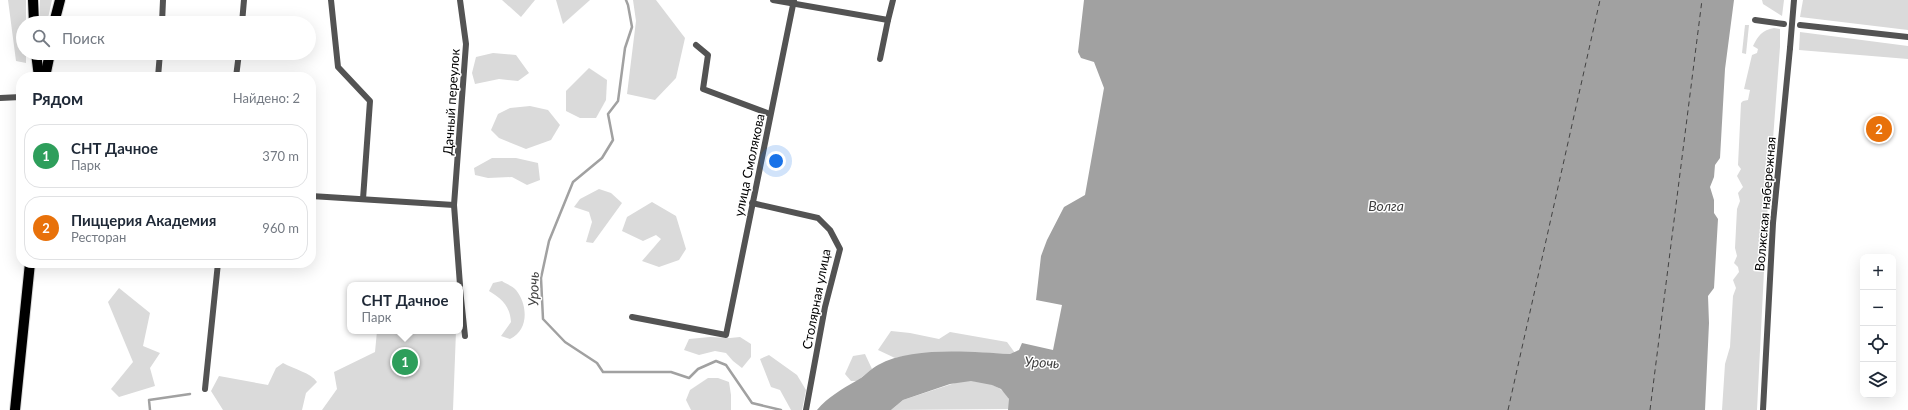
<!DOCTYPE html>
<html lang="ru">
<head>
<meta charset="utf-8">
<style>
  :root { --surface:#fff; --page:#f6f6f7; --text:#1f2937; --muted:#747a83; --line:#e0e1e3; --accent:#000 }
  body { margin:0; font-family:Lato,sans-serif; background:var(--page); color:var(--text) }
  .controls { position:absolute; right:12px; bottom:12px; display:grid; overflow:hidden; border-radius:8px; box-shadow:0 4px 16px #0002 }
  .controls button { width:36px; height:36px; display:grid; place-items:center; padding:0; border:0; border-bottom:1px solid var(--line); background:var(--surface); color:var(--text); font:20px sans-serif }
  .you { position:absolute; left:776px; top:161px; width:14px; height:14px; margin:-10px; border:3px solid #fff; border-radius:50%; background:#1a73e8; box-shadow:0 0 0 6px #1a73e833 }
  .badge { display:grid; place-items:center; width:26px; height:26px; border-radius:50%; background:var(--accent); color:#fff; font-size:13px; font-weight:700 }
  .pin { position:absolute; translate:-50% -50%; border:2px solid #fff; box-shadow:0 1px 4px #0006 }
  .popup { position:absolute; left:347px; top:282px; width:116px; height:52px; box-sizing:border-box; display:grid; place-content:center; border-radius:8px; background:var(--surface); filter:drop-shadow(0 1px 3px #0005); font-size:13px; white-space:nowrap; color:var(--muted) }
  .popup b { font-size:15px; color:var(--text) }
  .popup::after { content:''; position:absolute; left:50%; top:100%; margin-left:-8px; border:8px solid transparent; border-top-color:var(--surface) }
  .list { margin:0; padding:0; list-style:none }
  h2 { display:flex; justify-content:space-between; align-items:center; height:52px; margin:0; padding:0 16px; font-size:17px }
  h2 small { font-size:13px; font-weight:400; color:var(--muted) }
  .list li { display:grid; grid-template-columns:26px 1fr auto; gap:12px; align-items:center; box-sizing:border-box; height:64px; margin:0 8px 8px; padding:0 8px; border:1px solid var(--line); border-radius:16px }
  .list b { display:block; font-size:15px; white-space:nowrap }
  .list p { margin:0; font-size:13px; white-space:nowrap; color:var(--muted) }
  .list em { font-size:13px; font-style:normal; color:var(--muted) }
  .icon { flex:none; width:22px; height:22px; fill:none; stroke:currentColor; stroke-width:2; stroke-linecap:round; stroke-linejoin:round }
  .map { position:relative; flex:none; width:1908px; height:410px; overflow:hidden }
  .search { position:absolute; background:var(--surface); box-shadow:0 4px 16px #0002; left:16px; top:16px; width:300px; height:44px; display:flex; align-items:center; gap:10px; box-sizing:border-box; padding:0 14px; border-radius:22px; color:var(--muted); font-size:15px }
  .panel { position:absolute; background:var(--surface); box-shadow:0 4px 16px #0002; left:16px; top:72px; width:300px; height:196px; border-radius:16px }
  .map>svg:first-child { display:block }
  .green { fill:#dadada }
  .water { fill:#a1a1a1 }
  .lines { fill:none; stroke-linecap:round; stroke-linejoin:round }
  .stream { stroke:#a1a1a1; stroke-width:2.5 }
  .ferry { stroke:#424242; stroke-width:1; stroke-dasharray:5 4; stroke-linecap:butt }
  .primary-casing { stroke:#dbdbdb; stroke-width:12 }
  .street { stroke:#535353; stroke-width:6 }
  .primary { stroke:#000; stroke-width:10 }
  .street-bridge { stroke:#535353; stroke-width:6 }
  .labels { text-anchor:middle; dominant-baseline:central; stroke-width:3; stroke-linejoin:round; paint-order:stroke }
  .street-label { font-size:13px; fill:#000; stroke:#fff }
  .water-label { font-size:14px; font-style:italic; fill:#424242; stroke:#fff }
</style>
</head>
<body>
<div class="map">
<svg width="1908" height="410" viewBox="0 0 1908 410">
  <rect width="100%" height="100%" fill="#fff"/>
  <g class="green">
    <polygon points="8,0 26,0 26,23 23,23 23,53 26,53 26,63 16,61"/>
    <polygon points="40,0 52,0 47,23 40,23"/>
    <polygon points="502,0 535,0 521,17"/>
    <polygon points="556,0 590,0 563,24"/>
    <polygon points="633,0 656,0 685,38 676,78 655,100 627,94 636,21"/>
    <polygon points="1762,0 1784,0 1782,16 1763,4"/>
    <polygon points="1803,0 1908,0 1908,30 1800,17"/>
    <polygon points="1745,25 1749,25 1746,54 1742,53"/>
    <path d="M1774,28l6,1v18l-14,184 -9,179h-35l3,-46 5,-17 3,-51 3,-8 -3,-8 6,-8 -1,-5 -4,-4 3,-7 -2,-8 2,-39 3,-8 -2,-8 5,-6 -6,-11 4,-7 -3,-4 3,-62 2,-2 5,-1 2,-10 -6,-1 8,-34 5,-2 1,-4 -5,-3c5,-10 9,-16 21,-18z"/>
    <polygon points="1800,32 1908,46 1908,59 1799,50"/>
    <polygon points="493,53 516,55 529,73 518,81 499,79 475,84 472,73 476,57"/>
    <polygon points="589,68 607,80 606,100 596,118 580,118 566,111 566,91"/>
    <polygon points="530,106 548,110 560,125 551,140 526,149 499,138 491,130 498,114 510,108"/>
    <polygon points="492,158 516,158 538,163 540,180 527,185 512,177 488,178 475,175 474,168"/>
    <polygon points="599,189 611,193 622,203 593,243 586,242 592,222 589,212 574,207 580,199"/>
    <polygon points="652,202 676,216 686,249 679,260 659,267 642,261 661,239 656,235 643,241 622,231 627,217"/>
    <path d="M502,281c4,3 11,5 14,9 12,15 13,40 -6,49l-9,-3 10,-14c-1,-16 -9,-23 -22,-31l4,-8z"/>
    <polygon points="119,288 150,313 143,346 160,353 150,368 155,386 119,397 111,389 133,362 108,302"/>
    <polygon points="377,331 456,331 453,410 322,410 337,389 334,372 375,352"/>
    <polygon points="891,331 910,333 939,339 950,332 1007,342 1015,353 1010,354 954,352 911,355 895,358 878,350"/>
    <polygon points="710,337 730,338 740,337 751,344 751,357 742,368 733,361 726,353 715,351 699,355 684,350 689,339"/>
    <polygon points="865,354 872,369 857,381 851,381 845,374 853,356"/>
    <polygon points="769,355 797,375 806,390 802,410 791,410 780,390 771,387 760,359"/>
    <path d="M283,363c11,6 28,10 34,19l-11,11 -4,17h-79l-12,-19 8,-15 49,9 8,-17z"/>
    <polygon points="708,378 718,378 729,382 731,395 731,410 691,410 686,400 690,390"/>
    <path d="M961,381c16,-1 39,1 48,18v10l-118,1 12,-10z"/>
  </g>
  <path class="water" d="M1084,0h650l-9,69 -5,89 -5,7 -1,12 -4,10 4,13v13l4,6 -4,69 -6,8 1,27 -4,87h-697l1,-11 -8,-10 -9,-4 -21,-4 -21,3 -47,16 -12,10h-74c11,-13 25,-21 39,-29 8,-4 14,-12 22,-16 34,-19 94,-13 132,-11l9,-4 3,-7 31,7 9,-45 -26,-5 5,-44 6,-16 17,-33 21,-12 19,-107 -10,-26 -13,-4 -3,-6z"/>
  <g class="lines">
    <g class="stream">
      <polyline points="626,0 628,5 632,27 625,48 618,101 608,114 613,140 602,158 573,182 549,241 541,278 543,319 565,342 597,363 603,372 671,372 689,378 698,369 716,361 726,365 752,403 781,410"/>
      <polyline points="150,410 149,400 190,394"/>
    </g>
    <g class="ferry">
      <polyline points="1508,410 1600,0"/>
      <polyline points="1650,410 1702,0"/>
    </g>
    <g class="primary-casing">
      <g id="primary">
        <polyline points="33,0 34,23"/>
        <polyline points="54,23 60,0"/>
        <polyline points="36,53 39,77"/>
        <polyline points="45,77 50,53"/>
        <polyline points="15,410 30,263"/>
      </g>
    </g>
    <g class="street">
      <polyline points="331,0 338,67 370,101 363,199"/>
      <polyline points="773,0 888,20"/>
      <polyline points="1755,20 1784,24"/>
      <polyline points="162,23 163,0"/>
      <polyline points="242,23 244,0"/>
      <polyline points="1800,25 1908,37"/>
      <polyline points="696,45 708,55 703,89 770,114"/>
      <polyline points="880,59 888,20 893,0"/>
      <polyline points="158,77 160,53"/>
      <polyline points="236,77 239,53"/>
      <polyline points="0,98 21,97"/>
      <polyline points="311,196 454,205"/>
      <polyline points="752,203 818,218 830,230 840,249 825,307 806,410"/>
      <polyline points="460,285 454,205 466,44 460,0"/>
      <polyline points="460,289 465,336"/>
      <polyline points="632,317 726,335 794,0"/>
      <polyline points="205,389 218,263"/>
      <polyline points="1763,410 1773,223 1790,48"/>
    </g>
    <use href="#primary" class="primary"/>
    <polyline class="street-bridge" points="1790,48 1794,0"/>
  </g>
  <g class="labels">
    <g class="street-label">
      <text transform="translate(451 102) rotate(-86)">Дачный переулок</text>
      <text transform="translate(749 165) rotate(-78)">улица Смолякова</text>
      <text transform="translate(1765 204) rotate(-85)">Волжская набережная</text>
      <text transform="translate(816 299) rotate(-79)">Столярная улица</text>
    </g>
    <g class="water-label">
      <text x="1386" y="205">Волга</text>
      <text transform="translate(533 289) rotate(-89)">Урочь</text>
      <text transform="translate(1042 362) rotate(3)">Урочь</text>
    </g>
  </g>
</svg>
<div class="controls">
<button>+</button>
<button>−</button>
<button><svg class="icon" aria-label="locate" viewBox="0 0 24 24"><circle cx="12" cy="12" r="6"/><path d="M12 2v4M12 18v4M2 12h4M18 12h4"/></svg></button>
<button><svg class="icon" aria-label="layers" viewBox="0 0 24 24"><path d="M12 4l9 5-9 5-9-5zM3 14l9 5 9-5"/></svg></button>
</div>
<div class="you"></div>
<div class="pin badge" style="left:405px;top:362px;background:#2e9e5b">1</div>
<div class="popup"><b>СНТ Дачное</b>Парк</div>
<div class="pin badge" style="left:1879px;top:129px;background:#e8710a">2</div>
<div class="search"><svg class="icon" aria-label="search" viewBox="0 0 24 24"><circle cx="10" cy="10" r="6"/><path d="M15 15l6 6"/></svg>Поиск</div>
<section class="panel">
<h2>Рядом<small>Найдено: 2</small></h2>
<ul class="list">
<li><span class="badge" style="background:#2e9e5b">1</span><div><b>СНТ Дачное</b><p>Парк</p></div><em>370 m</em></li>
<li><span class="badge" style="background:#e8710a">2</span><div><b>Пиццерия Академия</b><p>Ресторан</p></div><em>960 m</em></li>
</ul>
</section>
</div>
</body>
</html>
